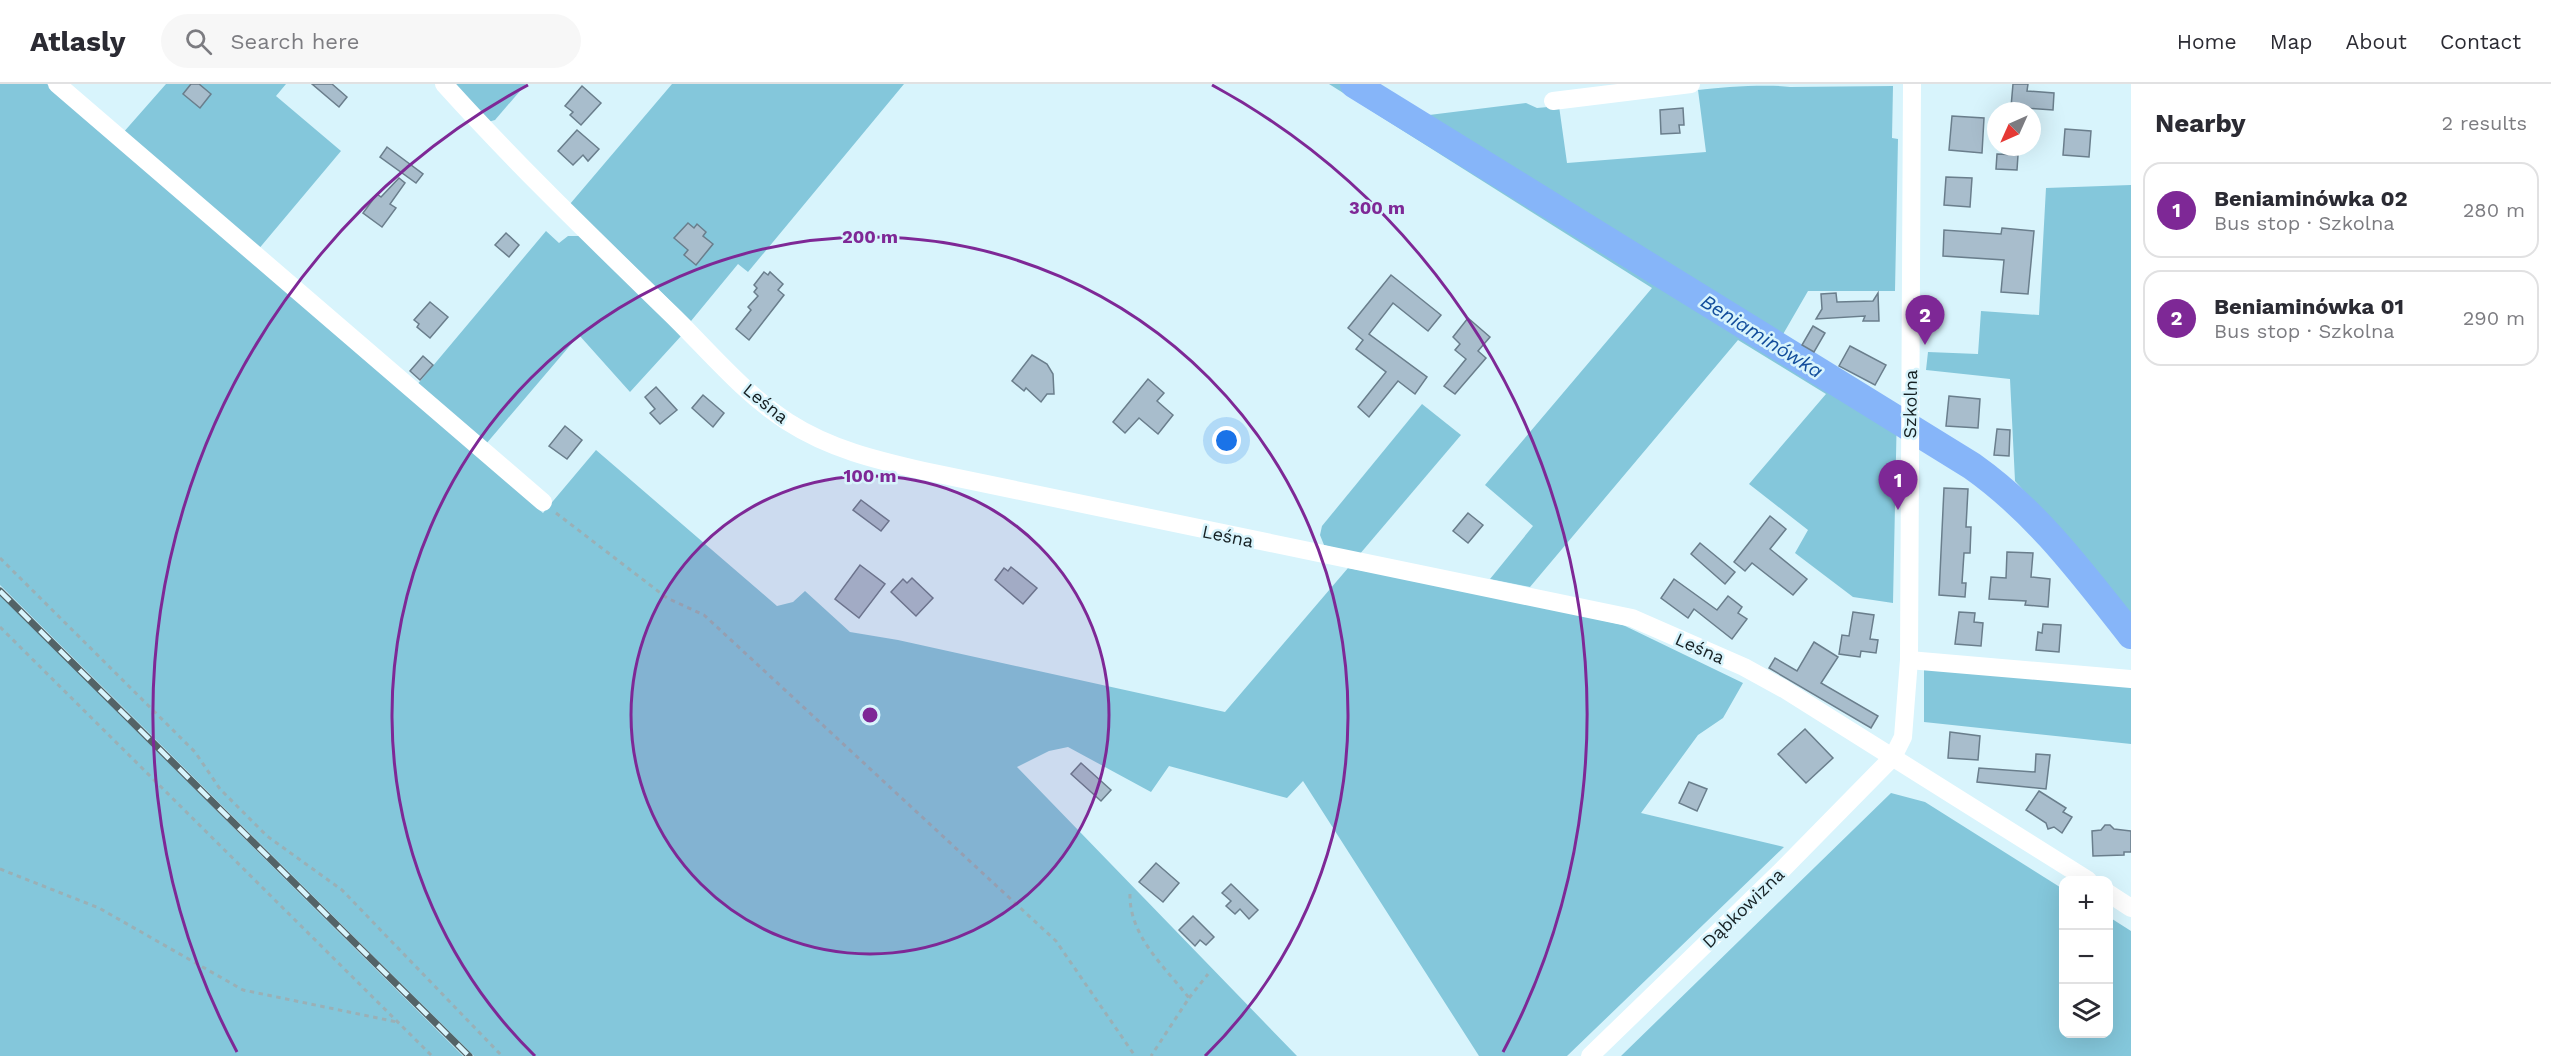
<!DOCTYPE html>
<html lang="en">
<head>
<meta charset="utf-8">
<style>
  :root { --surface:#fff; --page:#f7f7f7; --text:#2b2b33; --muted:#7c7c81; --line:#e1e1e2; --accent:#7e2896 }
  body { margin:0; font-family:"Work Sans",sans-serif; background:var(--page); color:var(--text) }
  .controls { position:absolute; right:18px; bottom:18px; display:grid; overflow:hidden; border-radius:12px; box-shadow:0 6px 24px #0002 }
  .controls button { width:54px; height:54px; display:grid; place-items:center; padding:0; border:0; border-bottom:2px solid var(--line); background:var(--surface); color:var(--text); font:30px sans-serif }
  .compass { position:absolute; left:1987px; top:18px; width:54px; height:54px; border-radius:50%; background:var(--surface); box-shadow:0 6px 24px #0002; rotate:225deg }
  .you { position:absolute; left:1227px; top:357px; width:21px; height:21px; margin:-15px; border:4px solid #fff; border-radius:50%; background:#1a73e8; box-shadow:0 0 0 9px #1a73e833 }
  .badge { display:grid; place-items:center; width:39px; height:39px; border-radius:50%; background:var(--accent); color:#fff; font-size:20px; font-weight:700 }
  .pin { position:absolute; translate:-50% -50px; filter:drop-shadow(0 2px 3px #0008) }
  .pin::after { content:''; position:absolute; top:32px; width:21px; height:18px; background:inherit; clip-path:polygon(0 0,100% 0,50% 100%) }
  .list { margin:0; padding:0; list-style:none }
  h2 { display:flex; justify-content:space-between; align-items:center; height:78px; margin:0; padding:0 24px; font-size:26px }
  h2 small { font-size:20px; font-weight:400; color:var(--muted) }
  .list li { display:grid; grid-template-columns:39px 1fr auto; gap:18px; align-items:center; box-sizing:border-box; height:96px; margin:0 12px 12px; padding:0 12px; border:2px solid var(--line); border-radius:18px }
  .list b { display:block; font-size:22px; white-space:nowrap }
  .list p { margin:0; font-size:20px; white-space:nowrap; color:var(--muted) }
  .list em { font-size:20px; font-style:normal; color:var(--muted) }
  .icon { flex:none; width:33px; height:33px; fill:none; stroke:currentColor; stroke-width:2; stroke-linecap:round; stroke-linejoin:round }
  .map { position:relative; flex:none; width:2131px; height:972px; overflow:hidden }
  header { display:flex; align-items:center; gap:36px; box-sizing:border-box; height:84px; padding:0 30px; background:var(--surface); border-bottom:2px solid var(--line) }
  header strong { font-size:28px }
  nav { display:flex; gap:33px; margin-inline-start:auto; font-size:21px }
  .search { width:420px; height:54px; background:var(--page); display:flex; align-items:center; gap:15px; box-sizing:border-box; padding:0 21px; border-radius:33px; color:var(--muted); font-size:22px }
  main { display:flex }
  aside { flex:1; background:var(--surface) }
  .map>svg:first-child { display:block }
  .built { fill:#c2e7f2 }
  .green { fill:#84c7db }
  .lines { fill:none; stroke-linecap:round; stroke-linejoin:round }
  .river { stroke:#86b5f9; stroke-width:28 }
  .building { fill:#a8bdcc; stroke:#6a7e8c; stroke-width:1.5 }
  .path { stroke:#9ab0b6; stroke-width:3; stroke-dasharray:4.5 4.5; stroke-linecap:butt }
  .minor { stroke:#fff; stroke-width:18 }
  .rail-casing { stroke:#536367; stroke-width:7 }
  .rail { stroke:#d8f4fc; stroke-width:4.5; stroke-dasharray:14; stroke-linecap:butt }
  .ring { fill:none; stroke:#7e2896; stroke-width:3 }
  .labels { text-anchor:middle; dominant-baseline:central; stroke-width:5; stroke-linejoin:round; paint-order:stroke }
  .street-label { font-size:18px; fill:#162023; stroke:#d8f4fc }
  .water-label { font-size:20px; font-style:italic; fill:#134e9c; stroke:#d8f4fc }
  .centre { fill:#7e2896; stroke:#d8f4fc; stroke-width:3 }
  .ring-label { font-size:18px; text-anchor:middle; font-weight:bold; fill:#7e2896; stroke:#d8f4fc; stroke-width:5; stroke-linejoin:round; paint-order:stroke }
</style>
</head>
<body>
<header>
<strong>Atlasly</strong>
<div class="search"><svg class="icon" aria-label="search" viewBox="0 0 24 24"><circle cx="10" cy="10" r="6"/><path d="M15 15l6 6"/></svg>Search here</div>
<nav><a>Home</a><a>Map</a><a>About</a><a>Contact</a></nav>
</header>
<main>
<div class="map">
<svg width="2131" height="972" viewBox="0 0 2131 972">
  <rect width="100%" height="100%" fill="#d8f4fc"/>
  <polygon class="built" points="0,501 474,972 463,972 289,801 0,511"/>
  <g class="green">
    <polygon points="0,0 47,0 543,429 596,366 777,522 793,518 805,507 850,548 898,556 1225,628 1348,484 1464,505 1623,541 1743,599 1723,634 1698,651 1641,729 1784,763 1567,972 1479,972 1303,697 1287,714 1169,682 1151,708 1068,663 1049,667 1017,683 1297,972 474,972 0,501"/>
    <polygon points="166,0 286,0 276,12 341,67 257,167 122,50"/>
    <polygon points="453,0 526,0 495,36 488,38"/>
    <polygon points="672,0 904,0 748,188 738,180 691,237 570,120"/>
    <path d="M1329,0h48l52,31 97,-12 11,5 22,-2 8,57 139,-11 -8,-62c24,-3 70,-6 92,-3l103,-1 -1,52 6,1 -3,152h-87l-26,45 115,72 -4,195 -40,-6 -58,-44 13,-23 -59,-46 77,-90 -88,-54 -208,247 -40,-8 43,-53 -48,-41 167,-197z"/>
    <polygon points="2131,101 2131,532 2068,455 2015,397 2010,295 1926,286 1928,268 1978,270 1981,227 2039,231 2046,104"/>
    <polygon points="546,147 559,159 568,152 583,152 682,251 630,308 579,251 486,360 416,302"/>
    <polygon points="1422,320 1461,351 1359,471 1324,461 1320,451 1322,442"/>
    <polygon points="0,511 463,972 0,972"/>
    <polygon points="1924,582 2131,600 2131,660 1924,638"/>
    <polygon points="1891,709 1925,718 2063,805 2064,950 2108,950 2109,833 2131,847 2131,972 1621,972"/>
  </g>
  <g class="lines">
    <path class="river" d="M1354,0l618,382c65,46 110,107 159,169"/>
  </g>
  <g class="building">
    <polygon points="191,0 199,0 211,10 200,24 183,10"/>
    <polygon points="312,0 332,0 347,13 339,23"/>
    <polygon points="2013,0 2028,0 2027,7 2054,9 2053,26 2011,23"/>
    <polygon points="582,2 601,19 581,41 570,31 573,28 565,22"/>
    <polygon points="1683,24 1684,41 1679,41 1680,49 1661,50 1660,26"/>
    <polygon points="1952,32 1984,34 1982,69 1949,66"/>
    <polygon points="2065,45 2091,47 2089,73 2063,71"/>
    <polygon points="577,46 599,65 588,77 583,71 573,81 558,67"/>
    <polygon points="387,63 423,90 416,99 380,73"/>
    <polygon points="1997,70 2018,71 2017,86 1996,85"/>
    <polygon points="1946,93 1972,94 1970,123 1944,121"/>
    <polygon points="399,94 405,99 390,120 396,124 382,143 363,129 377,110 381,113"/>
    <polygon points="688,139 694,144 697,140 706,148 703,152 713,160 696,181 684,171 688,166 674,154"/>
    <polygon points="2002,144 2034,147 2028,210 2001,208 2004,176 1943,172 1944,146 2001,150"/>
    <polygon points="506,149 519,161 509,173 495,161"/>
    <polygon points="764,188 768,191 770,188 783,200 778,206 784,211 749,256 736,245 751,226 748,223 758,212 754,208 757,204 754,201"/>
    <polygon points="1391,191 1441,231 1428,247 1393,219 1369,250 1427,293 1415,310 1398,297 1369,333 1358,323 1386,288 1356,265 1363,256 1348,244"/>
    <polygon points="1836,209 1837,218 1873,217 1878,209 1879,237 1863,237 1865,232 1816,235 1822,225 1821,210"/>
    <polygon points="430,218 448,233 430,254 417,243 419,240 414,236"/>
    <polygon points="1468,234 1490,253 1478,267 1486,274 1455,310 1444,302 1466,275 1455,266 1460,260 1453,253"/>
    <polygon points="1813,242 1825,249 1814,268 1802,261"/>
    <polygon points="1850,262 1886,281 1875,301 1839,282"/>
    <polygon points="1032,271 1047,280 1053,290 1054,310 1047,310 1041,318 1026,304 1024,307 1012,297"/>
    <polygon points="423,272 433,281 420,296 410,287"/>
    <polygon points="1148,295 1164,309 1157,317 1173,331 1158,350 1139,334 1125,349 1113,338"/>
    <polygon points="656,303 677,326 660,340 650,329 655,325 645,313"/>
    <polygon points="703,311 724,329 713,343 692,324"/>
    <polygon points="1949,312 1980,315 1978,344 1946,342"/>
    <polygon points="565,342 582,356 567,375 549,362"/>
    <polygon points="1997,345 2010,346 2009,372 1994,371"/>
    <polygon points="1944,404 1968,405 1966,443 1971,443 1970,469 1964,469 1962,499 1966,499 1965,513 1939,511"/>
    <polygon points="861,416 889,437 881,447 853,426"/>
    <polygon points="1468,429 1483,441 1468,459 1453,447"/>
    <polygon points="1770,432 1786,445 1770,465 1807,495 1793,511 1752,479 1745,487 1734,478"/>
    <polygon points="1700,459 1735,488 1725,500 1691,470"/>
    <polygon points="2007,468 2033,469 2031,493 2050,495 2048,523 2025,521 2026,517 1989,515 1991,493 2006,494"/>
    <polygon points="860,481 885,500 859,534 835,515"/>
    <polygon points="1011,483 1037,504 1023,520 995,496 1004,484 1008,487"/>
    <polygon points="912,494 933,514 916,532 891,508 903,495 907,499"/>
    <polygon points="1674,495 1717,526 1728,512 1742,523 1738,529 1747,535 1732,555 1694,525 1688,534 1661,514"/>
    <polygon points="1853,528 1874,531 1870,555 1878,556 1876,569 1861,567 1860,573 1839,570 1842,551 1849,552"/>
    <polygon points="1959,528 1975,529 1974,538 1983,539 1981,562 1955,560"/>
    <polygon points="2043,540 2061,541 2059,568 2036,566 2038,548 2042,549"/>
    <polygon points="1814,558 1838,573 1821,599 1878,632 1871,644 1769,584 1775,574 1797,587"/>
    <polygon points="1805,645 1833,674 1806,699 1778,670"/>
    <polygon points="1950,648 1980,652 1978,676 1948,674"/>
    <polygon points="2036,670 2050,671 2046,705 1977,698 1979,684 2035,688"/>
    <polygon points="1081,679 1111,706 1101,717 1071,690"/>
    <polygon points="1689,698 1707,705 1697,727 1679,719"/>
    <polygon points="2039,707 2066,724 2063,728 2072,733 2062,749 2054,743 2048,745 2046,739 2026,726"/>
    <polygon points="2105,741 2110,741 2114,745 2131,747 2131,768 2124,768 2124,771 2093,772 2092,747 2101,746"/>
    <polygon points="1156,779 1179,799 1163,818 1139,798"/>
    <polygon points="1231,800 1258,826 1249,835 1240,825 1235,830 1226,822 1231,817 1222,809"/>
    <polygon points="1193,832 1214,853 1206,861 1200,856 1195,862 1179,846"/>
  </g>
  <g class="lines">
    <g class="path">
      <polyline points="556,429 667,514 704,531 1056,857 1135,972"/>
      <polyline points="0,474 195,668 220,705 267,752 342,806 502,972"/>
      <polyline points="0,543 432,972"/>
      <polyline points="0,785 99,824 243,906 397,938"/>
      <path d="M1130,810c-1,42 35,73 59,104l-38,58"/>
      <polyline points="1189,914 1208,890"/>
    </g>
    <g class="minor">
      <polyline points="57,0 543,418"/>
      <path d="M444,0c72,80 150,155 227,230 37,36 73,80 117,108 42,27 88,38 136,49l708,147 112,49 40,22 304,191"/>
      <polyline points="1553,17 1691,0"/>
      <polyline points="1909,576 2131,595"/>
      <polyline points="2108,809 2131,824"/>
      <polyline points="1590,972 1779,789 1893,673 1903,653 1909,576 1912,0"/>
    </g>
    <g class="rail-casing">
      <polyline id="rail" points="0,507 469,972"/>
    </g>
    <use href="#rail" class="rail"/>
  </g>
  <circle cx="870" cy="631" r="239" fill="#7e2896" fill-opacity=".12"/>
  <g class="ring">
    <circle cx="870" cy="631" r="239"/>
    <path d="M535 972A478 478 0 1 1 1205 972"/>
    <path d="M237 968A717 717 0 0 1 528 1M1212 1A717 717 0 0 1 1503 968"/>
  </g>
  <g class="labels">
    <g class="street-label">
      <text transform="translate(766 319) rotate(39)">Leśna</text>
      <text transform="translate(1910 320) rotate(-89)">Szkolna</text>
      <text transform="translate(1228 452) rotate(12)">Leśna</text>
      <text transform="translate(1700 564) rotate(24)">Leśna</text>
      <text transform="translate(1743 824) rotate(-44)">Dąbkowizna</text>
    </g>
    <g class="water-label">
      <text transform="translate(1762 252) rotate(32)">Beniaminówka</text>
    </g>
  </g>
  <circle cx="870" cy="631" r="9" class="centre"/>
  <g class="ring-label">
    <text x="1377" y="130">300 m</text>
    <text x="870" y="159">200 m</text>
    <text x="870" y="398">100 m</text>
  </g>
</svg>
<div class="controls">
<button>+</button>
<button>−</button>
<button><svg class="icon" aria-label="layers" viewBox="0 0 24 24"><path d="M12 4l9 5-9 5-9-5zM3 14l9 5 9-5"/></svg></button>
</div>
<svg class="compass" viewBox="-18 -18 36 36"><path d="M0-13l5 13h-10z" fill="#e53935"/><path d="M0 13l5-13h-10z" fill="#7c7c81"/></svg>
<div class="you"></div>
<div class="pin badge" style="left:1898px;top:426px">1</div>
<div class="pin badge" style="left:1925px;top:261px">2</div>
</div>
<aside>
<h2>Nearby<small>2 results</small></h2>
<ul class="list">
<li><span class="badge">1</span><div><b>Beniaminówka 02</b><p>Bus stop · Szkolna</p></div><em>280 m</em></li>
<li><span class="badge">2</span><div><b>Beniaminówka 01</b><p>Bus stop · Szkolna</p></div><em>290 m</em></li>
</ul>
</aside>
</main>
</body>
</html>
